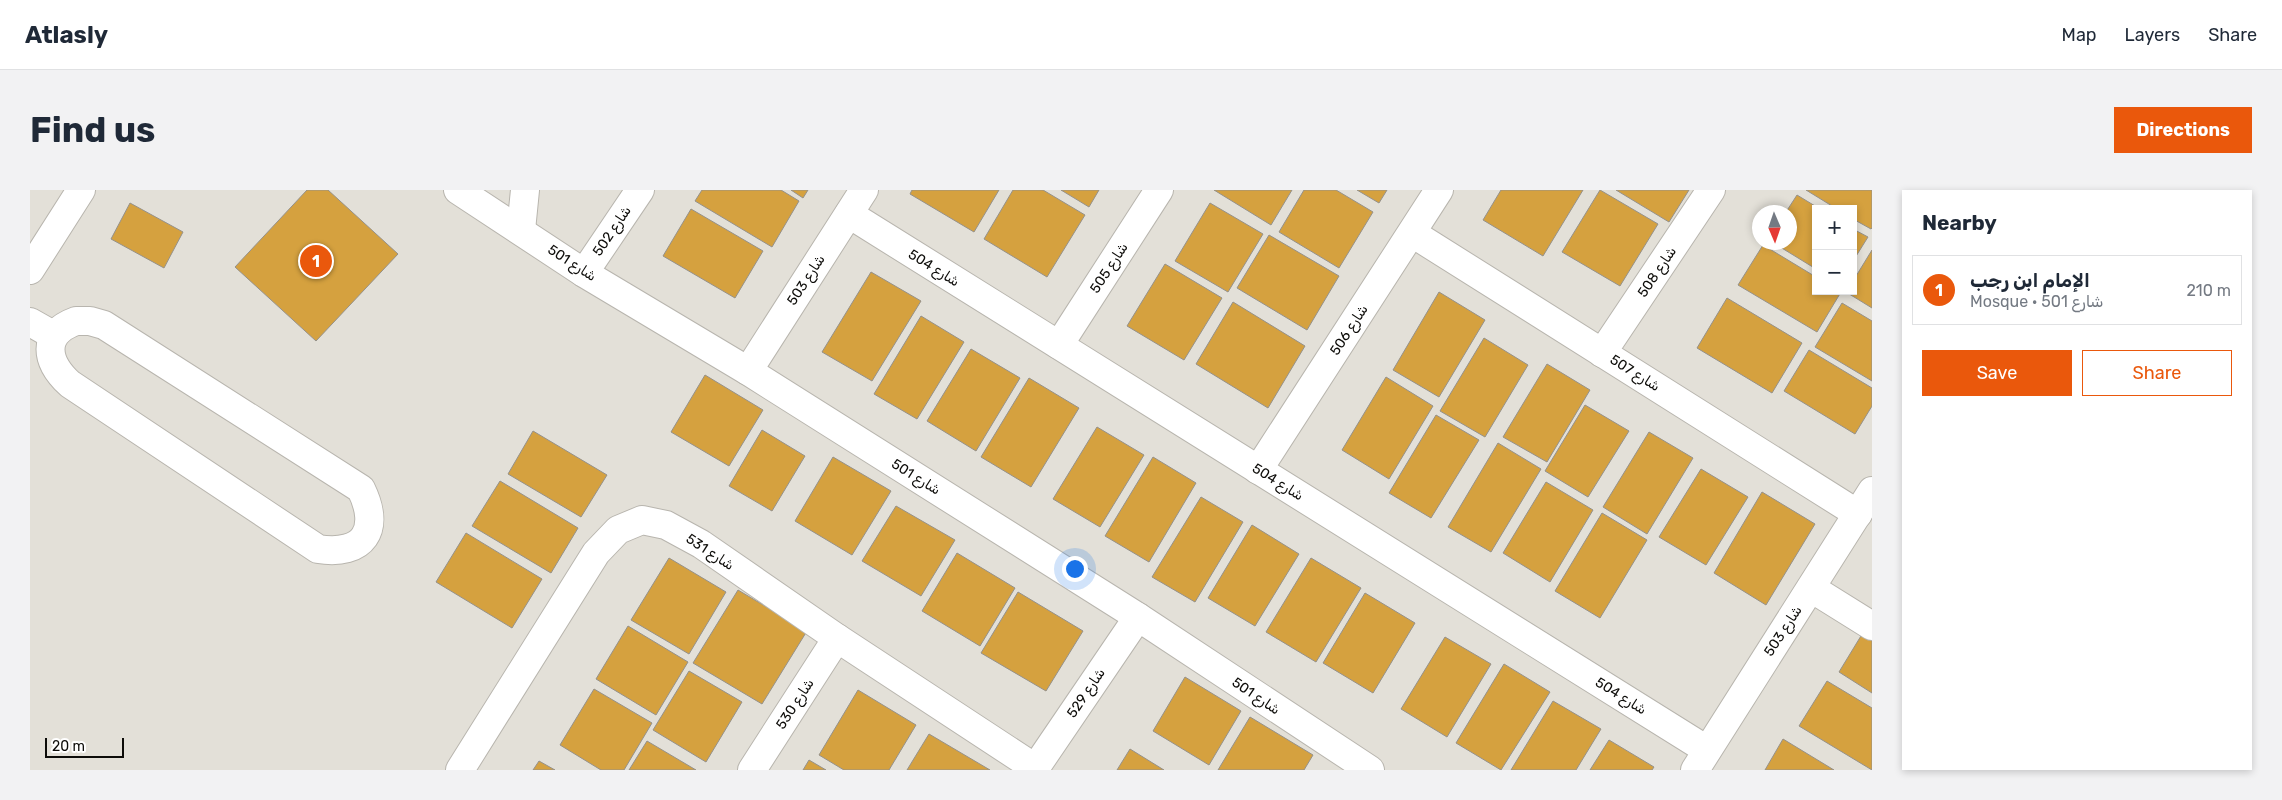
<!DOCTYPE html>
<html lang="en">
<head>
<meta charset="utf-8">
<style>
  :root { --surface:#fff; --page:#f2f2f3; --text:#1f2937; --muted:#747a83; --line:#e0e1e3; --accent:#ea580c }
  body { margin:0; font-family:Rubik,"Noto Sans Arabic",sans-serif; background:var(--page); color:var(--text) }
  .controls { position:absolute; right:15px; top:15px; display:grid; overflow:hidden; border-radius:0px; box-shadow:0 2px 8px #0003 }
  .controls button { width:45px; height:45px; display:grid; place-items:center; padding:0; border:0; border-bottom:1px solid var(--line); background:var(--surface); color:var(--text); font:25px sans-serif }
  .compass { position:absolute; left:1722px; top:15px; width:45px; height:45px; border-radius:50%; background:var(--surface); box-shadow:0 2px 8px #0003; rotate:178deg }
  .scale { position:absolute; left:15px; bottom:12px; width:79px; box-sizing:border-box; padding-left:5px; border:2px solid #0d0c09; border-top:0; font-size:14px; line-height:18px; white-space:nowrap; color:#0d0c09; -webkit-text-stroke:4px #fff; paint-order:stroke }
  .you { position:absolute; left:1044px; top:378px; width:18px; height:18px; margin:-12px; border:4px solid #fff; border-radius:50%; background:#1a73e8; box-shadow:0 0 0 8px #1a73e833 }
  .badge { display:grid; place-items:center; width:32px; height:32px; border-radius:50%; background:var(--accent); color:#fff; font-size:16px; font-weight:700 }
  .pin { position:absolute; translate:-50% -50%; border:2px solid #fff; box-shadow:0 1px 5px #0006 }
  .list { margin:0; padding:0; list-style:none }
  h2 { display:flex; justify-content:space-between; align-items:center; height:65px; margin:0; padding:0 20px; font-size:21px }
  h2 small { font-size:16px; font-weight:400; color:var(--muted) }
  .list li { display:grid; grid-template-columns:32px 1fr auto; gap:15px; align-items:center; box-sizing:border-box; height:70px; margin:0 10px 10px; padding:0 10px; border:1px solid var(--line); border-radius:0px }
  .list b { display:block; font-size:19px; white-space:nowrap }
  .list p { margin:0; font-size:16px; white-space:nowrap; color:var(--muted) }
  .list em { font-size:16px; font-style:normal; color:var(--muted) }
  .actions { display:flex; gap:10px; padding:15px 20px }
  .actions a { flex:1; padding:11px 0; border:1px solid var(--accent); border-radius:0px; text-align:center; font-size:18px; color:var(--accent) }
  .actions .main { background:var(--accent); color:#fff }
  .map { position:relative; flex:none; width:1842px; height:580px; overflow:hidden; border-radius:0px }
  header { display:flex; align-items:center; gap:30px; box-sizing:border-box; height:70px; padding:0 25px; background:var(--surface); border-bottom:1px solid var(--line) }
  header strong { font-size:24px }
  nav { display:flex; gap:28px; margin-inline-start:auto; font-size:18px }
  .intro { display:flex; align-items:center; justify-content:space-between; box-sizing:border-box; height:120px; padding:0 30px }
  h1 { margin:0; font-size:35px }
  .button { padding:12px 22px; border-radius:0px; background:var(--accent); color:#fff; font-size:18px; font-weight:700 }
  main { display:flex; gap:30px; padding:0 30px }
  aside { flex:1; background:var(--surface); border-radius:0px; box-shadow:0 2px 8px #0003 }
  .map>svg:first-child { display:block }
  .building { fill:#d5a13f; stroke:#95918a }
  .lines { fill:none; stroke-linecap:round; stroke-linejoin:round }
  .minor-casing { stroke:#b8b5ae; stroke-width:30 }
  .minor { stroke:#fff; stroke-width:28 }
  .labels { text-anchor:middle; dominant-baseline:central; stroke-width:5; stroke-linejoin:round; paint-order:stroke }
  .street-label { font-size:14px; fill:#0d0c09; stroke:#fff }
</style>
</head>
<body>
<header>
<strong>Atlasly</strong>
<nav><a>Map</a><a>Layers</a><a>Share</a></nav>
</header>
<div class="intro"><h1>Find us</h1><a class="button">Directions</a></div>
<main>
<div class="map">
<svg width="1842" height="580" viewBox="0 0 1842 580">
  <rect width="100%" height="100%" fill="#e3e0d8"/>
  <g class="building">
    <polygon points="277,0 298,0 368,64 286,151 205,77"/>
    <polygon points="672,0 751,0 769,11 742,57 665,11"/>
    <polygon points="761,0 778,0 773,8"/>
    <polygon points="882,0 969,0 944,42 880,4"/>
    <polygon points="983,0 1013,0 1055,25 1017,87 954,49"/>
    <polygon points="1031,0 1069,0 1059,17"/>
    <polygon points="1184,0 1262,0 1241,35"/>
    <polygon points="1274,0 1306,0 1343,22 1309,78 1249,42"/>
    <polygon points="1327,0 1357,0 1349,13"/>
    <polygon points="1471,0 1553,0 1513,66 1453,30"/>
    <polygon points="1570,0 1628,34 1590,96 1532,62"/>
    <polygon points="1586,0 1659,0 1639,32"/>
    <polygon points="1776,0 1842,0 1842,38 1841,39 1823,29 1823,19 1807,19"/>
    <polygon points="1767,5 1790,19 1786,19 1786,79 1742,52 1760,52 1760,22 1756,22"/>
    <polygon points="100,13 153,42 134,78 81,49"/>
    <polygon points="1180,13 1233,44 1198,102 1145,71"/>
    <polygon points="661,19 733,61 705,108 633,66"/>
    <polygon points="1823,39 1838,47 1823,71"/>
    <polygon points="1239,45 1309,86 1277,140 1207,98"/>
    <polygon points="1733,55 1786,87 1786,101 1811,102 1787,142 1708,95"/>
    <polygon points="1842,60 1842,118 1816,102 1823,101 1823,91"/>
    <polygon points="1135,74 1192,108 1154,170 1097,136"/>
    <polygon points="841,82 891,111 842,191 792,162"/>
    <polygon points="1409,102 1455,130 1409,207 1363,180"/>
    <polygon points="1697,108 1772,153 1742,203 1667,158"/>
    <polygon points="1203,112 1275,156 1238,218 1166,174"/>
    <polygon points="1812,113 1842,131 1842,191 1785,157"/>
    <polygon points="891,126 934,152 887,229 844,204"/>
    <polygon points="1454,148 1498,175 1455,247 1410,221"/>
    <polygon points="941,159 990,188 946,261 897,231"/>
    <polygon points="1779,160 1842,198 1842,216 1825,244 1754,201"/>
    <polygon points="1517,174 1560,200 1517,272 1473,247"/>
    <polygon points="675,185 733,220 699,276 641,242"/>
    <polygon points="1356,187 1403,216 1359,289 1312,260"/>
    <polygon points="999,188 1049,218 1001,297 951,267"/>
    <polygon points="1555,215 1599,241 1558,307 1515,281"/>
    <polygon points="1406,225 1449,250 1401,328 1359,303"/>
    <polygon points="1067,237 1114,265 1070,337 1023,309"/>
    <polygon points="732,240 775,266 742,321 699,296"/>
    <polygon points="503,241 577,285 551,327 478,284"/>
    <polygon points="1619,242 1663,268 1617,344 1573,317"/>
    <polygon points="1468,253 1511,279 1461,362 1418,337"/>
    <polygon points="803,267 861,301 822,365 765,331"/>
    <polygon points="1123,267 1166,293 1119,372 1075,346"/>
    <polygon points="1671,279 1718,307 1676,375 1629,347"/>
    <polygon points="470,291 548,338 521,383 442,336"/>
    <polygon points="1516,292 1563,320 1520,392 1473,363"/>
    <polygon points="1732,302 1785,334 1736,415 1684,383"/>
    <polygon points="1171,307 1213,332 1165,412 1122,387"/>
    <polygon points="866,316 925,350 891,406 832,371"/>
    <polygon points="1572,323 1617,350 1570,428 1525,401"/>
    <polygon points="1222,335 1269,364 1225,436 1178,408"/>
    <polygon points="436,343 512,389 482,438 406,392"/>
    <polygon points="927,363 985,398 950,456 892,421"/>
    <polygon points="639,368 696,402 659,464 601,430"/>
    <polygon points="1281,368 1331,398 1286,472 1236,442"/>
    <polygon points="708,400 777,441 732,514 663,473"/>
    <polygon points="988,402 1053,441 1016,501 951,463"/>
    <polygon points="1335,403 1385,433 1343,503 1293,473"/>
    <polygon points="598,436 658,472 626,525 566,489"/>
    <polygon points="1834,441 1842,446 1842,503 1809,482"/>
    <polygon points="1415,447 1461,474 1417,547 1371,519"/>
    <polygon points="1474,474 1520,502 1471,580 1426,553"/>
    <polygon points="659,481 712,512 676,572 623,540"/>
    <polygon points="1155,487 1211,521 1179,575 1123,541"/>
    <polygon points="1797,491 1842,518 1842,580 1769,536"/>
    <polygon points="564,499 622,533 594,580 571,580 530,555"/>
    <polygon points="828,500 886,535 859,580 814,580 789,565"/>
    <polygon points="1523,511 1571,539 1546,580 1481,580"/>
    <polygon points="1220,527 1283,565 1274,580 1188,580"/>
    <polygon points="899,544 960,580 877,580"/>
    <polygon points="1753,549 1804,580 1735,580"/>
    <polygon points="1579,550 1624,577 1622,580 1560,580"/>
    <polygon points="617,551 666,580 599,580"/>
    <polygon points="1100,559 1134,580 1087,580"/>
    <polygon points="779,570 796,580 773,580"/>
    <polygon points="509,571 525,580 503,580"/>
  </g>
  <g class="lines">
    <g class="minor-casing">
      <g id="minor">
        <polyline points="428,0 554,83 718,181 1108,427 1340,580"/>
        <polyline points="819,24 1677,560"/>
        <polyline points="491,40 495,0"/>
        <polyline points="1382,43 1828,324"/>
        <polyline points="0,80 51,0"/>
        <polyline points="554,83 610,0"/>
        <path d="M46,131h14l14,4 257,164c20,41 3,67 -43,60l-248,-165c-24,-22 -30,-50 6,-63z"/>
        <polyline points="0,132 23,145"/>
        <polyline points="1029,155 1129,0"/>
        <polyline points="1572,163 1681,0"/>
        <polyline points="718,181 834,0"/>
        <polyline points="1228,280 1409,0"/>
        <polyline points="1781,398 1842,436"/>
        <polyline points="430,580 566,363 588,340 612,330 636,335 671,354 807,448 1005,578"/>
        <polyline points="722,580 807,448"/>
        <polyline points="1004,580 1108,427"/>
        <polyline points="1665,580 1842,301"/>
      </g>
    </g>
    <use href="#minor" class="minor"/>
  </g>
  <g class="labels">
    <g class="street-label">
      <text transform="translate(582 41) rotate(-56)">شارع 502</text>
      <text transform="translate(542 73) rotate(33)">شارع 501</text>
      <text transform="translate(904 78) rotate(32)">شارع 504</text>
      <text transform="translate(1079 78) rotate(-57)">شارع 505</text>
      <text transform="translate(1627 82) rotate(-56)">شارع 508</text>
      <text transform="translate(776 90) rotate(-57)">شارع 503</text>
      <text transform="translate(1319 140) rotate(-57)">شارع 506</text>
      <text transform="translate(1605 183) rotate(32)">شارع 507</text>
      <text transform="translate(886 287) rotate(32)">شارع 501</text>
      <text transform="translate(1248 292) rotate(32)">شارع 504</text>
      <text transform="translate(680 362) rotate(33)">شارع 531</text>
      <text transform="translate(1753 441) rotate(-57)">شارع 503</text>
      <text transform="translate(1056 503) rotate(-56)">شارع 529</text>
      <text transform="translate(1226 506) rotate(34)">شارع 501</text>
      <text transform="translate(1591 506) rotate(32)">شارع 504</text>
      <text transform="translate(765 514) rotate(-57)">شارع 530</text>
    </g>
  </g>
</svg>
<div class="controls">
<button>+</button>
<button>−</button>
</div>
<svg class="compass" viewBox="-18 -18 36 36"><path d="M0-13l5 13h-10z" fill="#e53935"/><path d="M0 13l5-13h-10z" fill="#747a83"/></svg>
<div class="scale">20 m</div>
<div class="you"></div>
<div class="pin badge" style="left:286px;top:71px">1</div>
</div>
<aside>
<h2>Nearby<small></small></h2>
<ul class="list">
<li><span class="badge">1</span><div><b>الإمام ابن رجب</b><p>Mosque · شارع 501</p></div><em>210 m</em></li>
</ul>
<div class="actions"><a class="main">Save</a><a>Share</a></div>
</aside>
</main>
</body>
</html>
